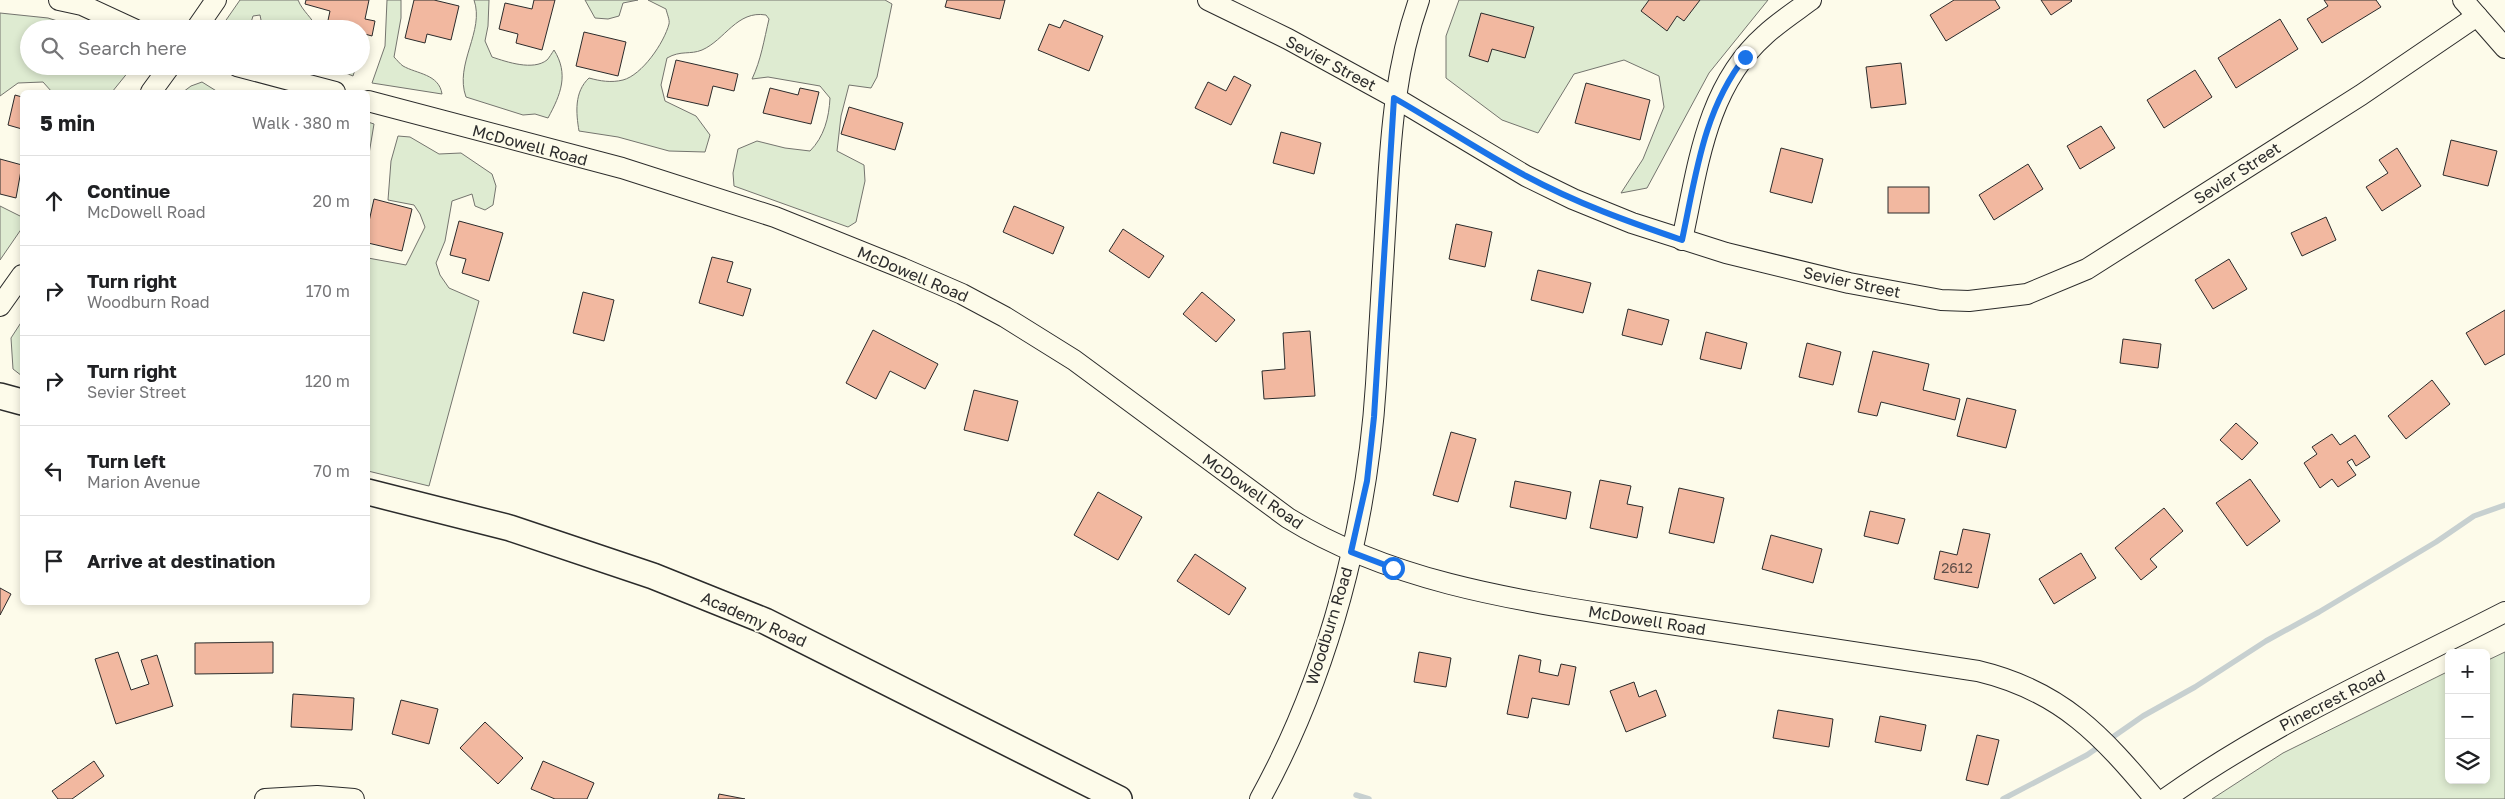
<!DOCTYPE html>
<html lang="en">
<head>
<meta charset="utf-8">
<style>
  :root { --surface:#fff; --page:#f2f2f2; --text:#202124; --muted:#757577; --line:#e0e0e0 }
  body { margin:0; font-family:"Golos Text",sans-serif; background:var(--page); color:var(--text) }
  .controls { position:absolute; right:15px; bottom:15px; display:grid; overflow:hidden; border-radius:8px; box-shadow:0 2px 8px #0003 }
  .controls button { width:45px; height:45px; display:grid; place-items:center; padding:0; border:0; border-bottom:1px solid var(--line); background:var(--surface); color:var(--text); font:25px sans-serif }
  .stop { position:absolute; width:15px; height:15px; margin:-11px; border:4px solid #1a73e8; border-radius:50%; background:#fff }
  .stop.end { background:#1a73e8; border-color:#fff; box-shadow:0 1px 5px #0008 }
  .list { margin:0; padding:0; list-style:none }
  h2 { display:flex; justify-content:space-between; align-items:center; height:65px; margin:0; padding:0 20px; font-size:21px }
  h2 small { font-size:16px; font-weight:400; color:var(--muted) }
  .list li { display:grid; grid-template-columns:32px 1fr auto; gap:15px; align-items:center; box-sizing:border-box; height:90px; padding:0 20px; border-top:1px solid var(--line) }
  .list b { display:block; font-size:19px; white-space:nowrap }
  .list p { margin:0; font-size:16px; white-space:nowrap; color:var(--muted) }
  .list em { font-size:16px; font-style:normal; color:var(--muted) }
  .icon { flex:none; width:28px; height:28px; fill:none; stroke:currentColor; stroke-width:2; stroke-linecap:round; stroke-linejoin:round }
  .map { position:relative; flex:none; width:2505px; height:799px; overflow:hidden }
  .search { position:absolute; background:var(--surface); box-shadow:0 2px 8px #0003; left:20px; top:20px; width:350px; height:55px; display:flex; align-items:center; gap:12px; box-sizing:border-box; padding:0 18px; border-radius:28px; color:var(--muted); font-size:19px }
  .panel { position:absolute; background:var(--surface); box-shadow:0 2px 8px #0003; left:20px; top:90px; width:350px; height:515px; border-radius:8px }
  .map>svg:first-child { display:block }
  .green { fill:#deebd1; stroke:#74746e }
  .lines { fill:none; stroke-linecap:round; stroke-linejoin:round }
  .stream { stroke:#c7d0d0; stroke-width:5.5 }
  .building { fill:#f2b8a0; stroke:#2b2b2b }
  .minor-casing { stroke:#2b2b2b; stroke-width:22 }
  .major-casing { stroke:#2b2b2b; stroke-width:28 }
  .minor { stroke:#fdfbea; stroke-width:20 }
  .major { stroke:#fdfbea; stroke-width:25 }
  .route { stroke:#1a73e8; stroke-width:6 }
  .labels { text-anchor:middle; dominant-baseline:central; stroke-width:4; stroke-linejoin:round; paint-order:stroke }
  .number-label { font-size:14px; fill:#5d4e48 }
  .street-label { font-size:16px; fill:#2b2b2b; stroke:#fdfbea }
</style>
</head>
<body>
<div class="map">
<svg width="2505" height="799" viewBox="0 0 2505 799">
  <rect width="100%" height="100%" fill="#fdfbea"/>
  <g class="green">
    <path d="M240,0h58c5,12 14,17 19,29h-51l-4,-4 -2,-10 -7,1 -4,13h-25v-6z"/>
    <path d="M387,0h14v18l-7,39c3,3 6,7 9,9 14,8 36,8 39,28l-70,-11 13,-37z"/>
    <path d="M474,0h15l-1,26 -3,15 7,16c15,5 41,14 55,3 2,-2 5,-7 7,-10 15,24 7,44 -6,68l-13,-4 -12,1 -57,-18c-12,-33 19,-66 8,-97z"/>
    <polygon points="585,0 638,0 623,3 619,16 608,19 595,18"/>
    <path d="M648,0h237l7,4 -15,73 -6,11 -22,-3 -8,31 -4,35 27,14 1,16 -9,41 -8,5 -114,-41 -1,-13 5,-24 19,-8 28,7 25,3c14,-14 19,-33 20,-53l-10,-12 -52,-9 -16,2c9,-19 12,-39 17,-60l-3,-4c-29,-5 -41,25 -64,35 -12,5 -21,0 -35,8l-6,27 4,16 31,15 14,19 -5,17 -36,-1 -51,-14 -39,-6c-3,-18 -5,-39 10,-53 11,3 22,5 34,2 19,-5 41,-37 46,-56 1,-4 -2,-10 -3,-15z"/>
    <polygon points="1459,0 1768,0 1709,73 1647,188 1621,193 1643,159 1664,107 1659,76 1624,60 1574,74 1538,133 1502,120 1446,78 1446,36"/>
    <polygon points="0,13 48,18 83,29 29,29 29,66 130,66 129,71 112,92 52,92 43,82 18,83 0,96"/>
    <polygon points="328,66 356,66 353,76"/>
    <polygon points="202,82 218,92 183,92 191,86"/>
    <polygon points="368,122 374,124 368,160"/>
    <polygon points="398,136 410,137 439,154 461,153 492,174 496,186 493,205 485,210 475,206 472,194 452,201 445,241 436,263 440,275 449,288 479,301 429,486 368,471 368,258 406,265 425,227 420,214 414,205 388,200 391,161"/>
    <polygon points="0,206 22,217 22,228 0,260"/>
    <polygon points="22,321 22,376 13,369 11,338"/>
    <polygon points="2505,652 2505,799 2212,799 2283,753 2449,671 2449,780 2486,780 2486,661"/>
  </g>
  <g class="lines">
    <g class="stream">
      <polyline points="1356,795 1369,799"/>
      <polyline points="2003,799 2087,755 2143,716 2195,687 2266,641 2319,612 2436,542 2474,516 2505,505"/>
    </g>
  </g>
  <g class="building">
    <polygon points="306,0 369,0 365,19 375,21 372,36 361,33 361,29 343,29 327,25 330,11 305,4"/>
    <polygon points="414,0 434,0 459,6 451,40 427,34 425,43 405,38"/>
    <polygon points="534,0 555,0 542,50 516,43 518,34 499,29 505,3 532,9"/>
    <polygon points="947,0 1005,0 1000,19 945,7"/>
    <polygon points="1649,0 1700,0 1684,21 1677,16 1667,31 1641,11"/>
    <polygon points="1954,0 1995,0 2000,8 1946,41 1930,15"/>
    <polygon points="2041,0 2071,0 2072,1 2051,15"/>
    <polygon points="2324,0 2376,0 2381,7 2322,43 2307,19 2328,6"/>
    <polygon points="1481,13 1534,27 1525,58 1492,49 1488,62 1469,56"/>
    <polygon points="2280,19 2298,49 2236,88 2218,58"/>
    <polygon points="1064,20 1103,36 1089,71 1038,50 1049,24 1060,28"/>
    <polygon points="584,32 626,42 618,76 576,66"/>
    <polygon points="676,60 738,74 734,91 713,86 708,106 667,97"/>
    <polygon points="1901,63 1906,104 1871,108 1866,67"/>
    <polygon points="2195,70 2212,97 2164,128 2147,100"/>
    <polygon points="1234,76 1251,85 1231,125 1195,108 1208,82 1226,91"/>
    <polygon points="1586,83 1650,100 1640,140 1575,123"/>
    <polygon points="770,88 798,95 800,88 819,92 811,124 763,113"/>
    <polygon points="15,95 22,97 22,129 8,125"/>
    <polygon points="849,107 903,123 895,150 841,134"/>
    <polygon points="2101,126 2115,148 2080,169 2067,146"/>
    <polygon points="1281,132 1321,143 1314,174 1273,163"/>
    <polygon points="2451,140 2497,151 2488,186 2443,175"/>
    <polygon points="1781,148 1823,159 1812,203 1770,192"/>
    <polygon points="2397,148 2421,186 2382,211 2366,187 2388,173 2379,160"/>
    <polygon points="0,159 22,165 16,198 0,194"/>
    <polygon points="2028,164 2043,189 1994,220 1979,195"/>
    <rect x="1888" y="187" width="41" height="26"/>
    <polygon points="374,199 412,209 402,251 368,243 368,226"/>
    <polygon points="1014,206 1064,227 1053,254 1003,232"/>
    <polygon points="2326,217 2336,240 2302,256 2291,233"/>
    <polygon points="459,221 503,233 489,281 462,273 466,259 450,255"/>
    <polygon points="1456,224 1492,232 1485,267 1449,259"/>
    <polygon points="1123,229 1164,256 1149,278 1109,251"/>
    <polygon points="712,257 733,262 727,282 751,289 743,316 699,303"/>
    <polygon points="2229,259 2247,289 2213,309 2195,280"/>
    <polygon points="1538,270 1591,283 1583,313 1531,300"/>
    <polygon points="583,292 614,300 604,341 573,333"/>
    <polygon points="1202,292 1235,320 1216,342 1183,314"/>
    <polygon points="1628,309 1669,320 1662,345 1622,335"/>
    <polygon points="2505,310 2505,354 2485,365 2466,333"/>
    <polygon points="873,330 938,364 925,389 890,371 876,399 846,383"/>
    <polygon points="1310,331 1315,396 1264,399 1262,371 1285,369 1283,333"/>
    <polygon points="1706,332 1747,343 1741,369 1700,359"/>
    <polygon points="2123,339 2161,344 2158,368 2120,363"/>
    <polygon points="1807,343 1841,352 1833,385 1799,377"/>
    <polygon points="1873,351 1929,364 1923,390 1960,399 1955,420 1881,402 1877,416 1858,412"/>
    <polygon points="2432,380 2450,404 2406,439 2388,416"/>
    <polygon points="974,390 1018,401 1008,441 964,430"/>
    <polygon points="1967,398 2016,410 2006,448 1957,436"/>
    <polygon points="2236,423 2258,443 2242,460 2220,440"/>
    <polygon points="1451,432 1476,439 1458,502 1433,495"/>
    <polygon points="2332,434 2340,445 2355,435 2370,457 2356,466 2352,459 2347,462 2356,475 2338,487 2332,479 2320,488 2304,463 2317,454 2312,447"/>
    <polygon points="2250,479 2280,521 2247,546 2216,503"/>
    <polygon points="1600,480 1631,486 1627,504 1643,507 1637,538 1590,528"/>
    <polygon points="1515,481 1571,492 1566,519 1510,507"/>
    <polygon points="1679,488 1724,498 1714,543 1669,533"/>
    <polygon points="1098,492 1142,517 1118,560 1074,535"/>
    <polygon points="2164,508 2183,531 2150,559 2157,567 2141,580 2115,548"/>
    <polygon points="1870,511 1905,519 1898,544 1864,536"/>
    <polygon points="1963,529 1990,534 1978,588 1934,579 1940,551 1957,555"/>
    <polygon points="1771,535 1822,549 1813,583 1762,569"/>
    <polygon points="2081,553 2096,578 2054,604 2039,579"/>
    <polygon points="1195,554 1246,588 1229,615 1177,581"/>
    <polygon points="0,588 11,594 0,615"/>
    <polygon points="273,642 273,673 195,674 195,643"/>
    <polygon points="118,652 131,690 149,684 141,660 157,655 173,706 116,724 95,659"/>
    <polygon points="1419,652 1451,658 1446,687 1414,682"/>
    <polygon points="1519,655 1541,660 1539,672 1558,676 1561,664 1576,667 1569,705 1532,698 1528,718 1507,714"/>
    <polygon points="1634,682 1639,697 1656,690 1666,716 1626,732 1610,691"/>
    <polygon points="293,694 354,698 352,730 291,727"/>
    <polygon points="401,700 438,709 429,744 392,734"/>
    <polygon points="1778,710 1833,719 1829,747 1773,738"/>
    <polygon points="1880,716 1926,725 1921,751 1875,742"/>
    <polygon points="485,722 523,758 498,784 460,748"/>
    <polygon points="1977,735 1999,740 1988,785 1966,780"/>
    <polygon points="94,761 104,776 72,799 58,799 52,791"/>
    <polygon points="543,761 594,783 587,799 555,799 531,789"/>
    <polygon points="719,794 745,799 718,799"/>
  </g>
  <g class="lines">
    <g class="minor-casing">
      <g id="minor">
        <polyline points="59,0 82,5 134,29"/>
        <polyline points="1208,0 1288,39 1394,97 1526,176 1573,199 1632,223 1726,253 1849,283 1941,300 1969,301 2027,294 2087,269 2361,95 2477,16"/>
        <polyline points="2463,0 2505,48"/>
        <polyline points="196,29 216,0"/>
        <polyline points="237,66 335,92"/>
        <polyline points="151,92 170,66"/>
        <path d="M368,101l254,67 153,49 127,51 60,26 43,23 69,43 214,158c109,67 236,83 361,103 110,17 220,33 329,50 84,20 124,65 177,128"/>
        <path d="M1682,240c16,-73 24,-153 83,-205 14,-13 31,-24 46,-35"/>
        <polyline points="0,306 22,275"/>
        <polyline points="265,799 317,796 354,799"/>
        <path d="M1260,799c69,-125 107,-273 116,-415 4,-61 7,-123 11,-185 4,-68 9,-134 32,-199"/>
        <path d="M2165,799c105,-75 225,-128 340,-187"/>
      </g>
    </g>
    <g class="major-casing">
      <g id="major">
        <polyline points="0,396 22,402"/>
        <polyline points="368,492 510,528 653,576 765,621 1119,799"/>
      </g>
    </g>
    <use href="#minor" class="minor"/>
    <use href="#major" class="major"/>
  </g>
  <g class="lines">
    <path class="route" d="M1393,568l-42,-16 16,-71 7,-64 20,-319c44,25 87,54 132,78 50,27 103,46 156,64 14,-65 21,-129 63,-183"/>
  </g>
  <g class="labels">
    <g class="number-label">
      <text x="1957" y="567">2612</text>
    </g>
    <g class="street-label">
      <text transform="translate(1331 63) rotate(28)">Sevier Street</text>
      <text transform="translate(530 145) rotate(15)">McDowell Road</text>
      <text transform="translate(2237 173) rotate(-33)">Sevier Street</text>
      <text transform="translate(913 274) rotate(23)">McDowell Road</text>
      <text transform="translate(1852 282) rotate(12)">Sevier Street</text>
      <text transform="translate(1253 491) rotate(35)">McDowell Road</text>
      <text transform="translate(754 619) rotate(24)">Academy Road</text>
      <text transform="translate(1647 620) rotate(9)">McDowell Road</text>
      <text transform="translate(1329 626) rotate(-73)">Woodburn Road</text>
      <text transform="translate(2332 700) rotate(-27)">Pinecrest Road</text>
    </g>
  </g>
</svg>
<div class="controls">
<button>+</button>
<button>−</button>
<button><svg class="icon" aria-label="layers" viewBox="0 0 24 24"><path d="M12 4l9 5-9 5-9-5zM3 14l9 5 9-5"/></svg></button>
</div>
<div class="stop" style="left:1393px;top:568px"></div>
<div class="stop end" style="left:1745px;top:57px"></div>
<div class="search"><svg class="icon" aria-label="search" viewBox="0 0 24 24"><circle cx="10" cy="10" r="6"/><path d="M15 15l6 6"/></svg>Search here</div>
<section class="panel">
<h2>5 min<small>Walk · 380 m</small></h2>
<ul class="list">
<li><svg class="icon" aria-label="ahead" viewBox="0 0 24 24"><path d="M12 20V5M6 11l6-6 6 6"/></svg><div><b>Continue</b><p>McDowell Road</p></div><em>20 m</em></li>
<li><svg class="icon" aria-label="right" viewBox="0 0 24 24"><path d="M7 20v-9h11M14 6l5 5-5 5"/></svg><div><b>Turn right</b><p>Woodburn Road</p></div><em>170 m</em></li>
<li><svg class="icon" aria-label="right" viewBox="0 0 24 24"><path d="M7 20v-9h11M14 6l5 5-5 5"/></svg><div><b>Turn right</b><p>Sevier Street</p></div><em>120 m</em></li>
<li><svg class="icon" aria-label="left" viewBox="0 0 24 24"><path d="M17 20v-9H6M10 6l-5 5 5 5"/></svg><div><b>Turn left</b><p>Marion Avenue</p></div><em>70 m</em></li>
<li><svg class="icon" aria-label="arrive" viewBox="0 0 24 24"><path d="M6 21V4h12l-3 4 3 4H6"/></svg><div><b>Arrive at destination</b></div></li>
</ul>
</section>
</div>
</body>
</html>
